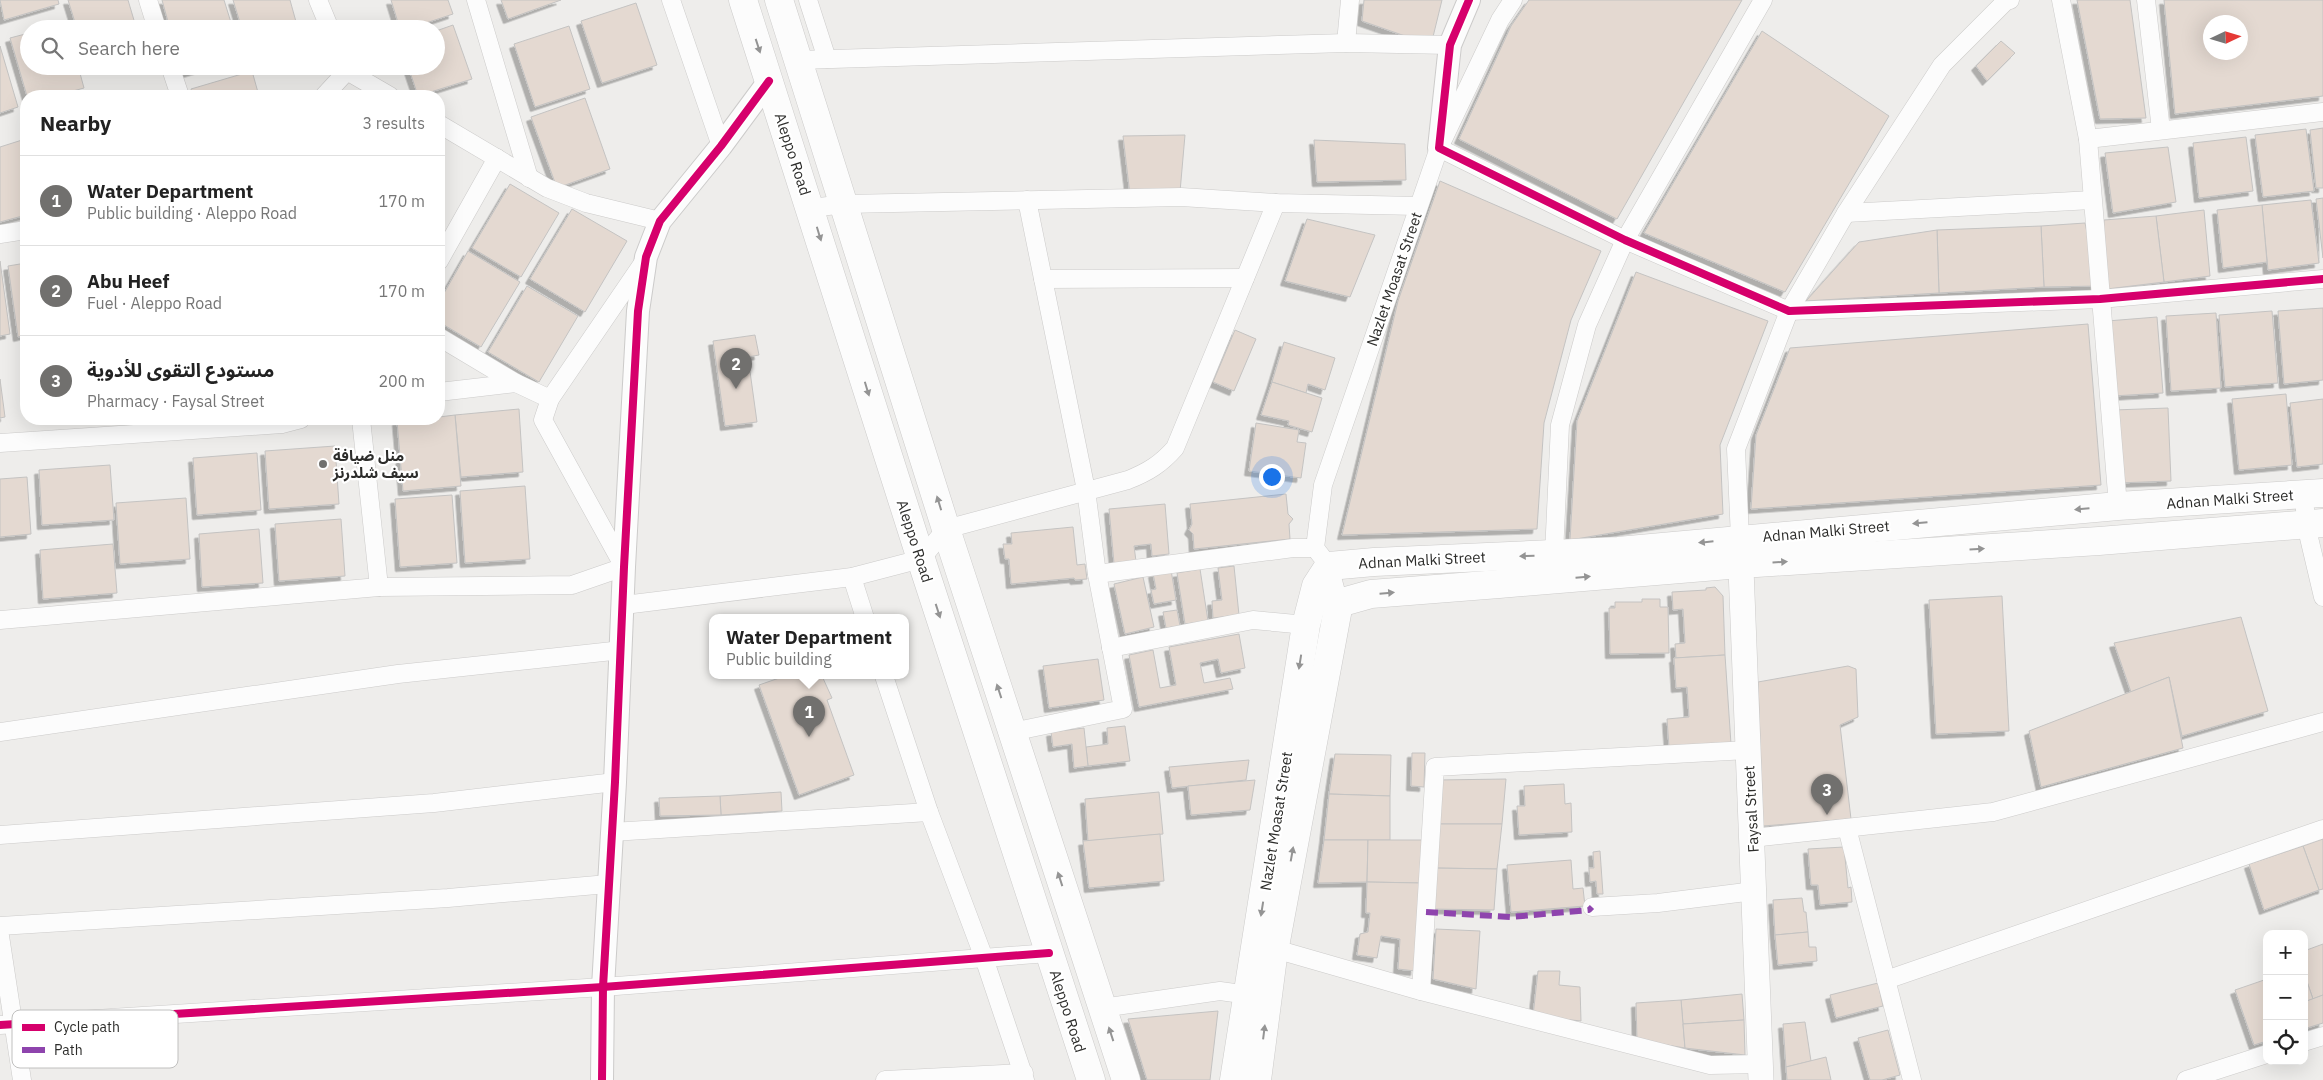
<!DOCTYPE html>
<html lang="en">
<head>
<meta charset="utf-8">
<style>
  :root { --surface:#fff; --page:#f6f6f6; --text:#222; --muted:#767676; --line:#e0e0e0; --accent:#71706e }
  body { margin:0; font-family:"IBM Plex Sans","Noto Sans Arabic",sans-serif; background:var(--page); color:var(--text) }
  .controls { position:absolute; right:15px; bottom:15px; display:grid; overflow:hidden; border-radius:10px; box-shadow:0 5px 20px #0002 }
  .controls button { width:45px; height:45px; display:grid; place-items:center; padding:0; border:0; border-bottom:1px solid var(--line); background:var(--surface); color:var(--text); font:25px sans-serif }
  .compass { position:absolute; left:2203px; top:15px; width:45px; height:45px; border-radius:50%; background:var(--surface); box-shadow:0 5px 20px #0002; rotate:86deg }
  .you { position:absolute; left:1271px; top:476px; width:18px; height:18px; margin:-12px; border:4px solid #fff; border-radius:50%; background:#1a73e8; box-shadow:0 0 0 8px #1a73e833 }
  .badge { display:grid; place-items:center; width:32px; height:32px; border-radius:50%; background:var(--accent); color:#fff; font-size:16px; font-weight:700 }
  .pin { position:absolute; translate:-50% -41px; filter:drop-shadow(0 1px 2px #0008) }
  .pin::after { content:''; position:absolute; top:26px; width:18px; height:15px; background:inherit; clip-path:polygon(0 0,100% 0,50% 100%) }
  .popup { position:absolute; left:709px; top:614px; width:200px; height:65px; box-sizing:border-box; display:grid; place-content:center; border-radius:10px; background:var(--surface); filter:drop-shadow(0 1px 4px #0005); font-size:16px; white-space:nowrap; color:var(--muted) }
  .popup b { font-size:19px; color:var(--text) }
  .popup::after { content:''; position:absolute; left:50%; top:100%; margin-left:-10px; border:10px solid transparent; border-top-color:var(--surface) }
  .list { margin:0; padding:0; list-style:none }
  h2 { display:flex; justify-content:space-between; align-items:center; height:65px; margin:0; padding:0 20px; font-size:21px }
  h2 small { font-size:16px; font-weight:400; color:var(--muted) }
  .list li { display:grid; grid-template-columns:32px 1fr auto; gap:15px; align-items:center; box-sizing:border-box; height:90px; padding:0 20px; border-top:1px solid var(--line) }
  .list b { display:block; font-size:19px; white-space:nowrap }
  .list p { margin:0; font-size:16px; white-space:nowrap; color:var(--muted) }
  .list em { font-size:16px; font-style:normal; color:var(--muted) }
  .icon { flex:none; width:28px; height:28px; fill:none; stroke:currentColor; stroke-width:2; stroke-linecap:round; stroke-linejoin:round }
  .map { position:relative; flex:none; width:2323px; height:1080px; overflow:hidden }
  .search { position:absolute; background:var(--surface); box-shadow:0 5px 20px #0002; left:20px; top:20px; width:425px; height:55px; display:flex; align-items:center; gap:12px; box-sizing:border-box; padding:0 18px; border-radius:28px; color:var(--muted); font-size:19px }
  .panel { position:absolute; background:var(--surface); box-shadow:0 5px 20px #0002; left:20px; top:90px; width:425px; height:335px; border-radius:20px }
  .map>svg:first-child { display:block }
  .building { fill:#e4d9d1; stroke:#c4c3c2; fill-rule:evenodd; filter:url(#shadow) }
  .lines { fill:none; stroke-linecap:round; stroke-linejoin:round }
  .minor-casing { stroke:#cccbca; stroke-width:19 }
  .tertiary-casing { stroke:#cccbca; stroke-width:24 }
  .secondary-casing { stroke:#cccbca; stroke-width:26 }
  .primary-casing { stroke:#cccbca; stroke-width:29 }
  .minor { stroke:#fcfcfc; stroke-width:18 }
  .tertiary { stroke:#fcfcfc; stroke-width:22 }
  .secondary { stroke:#fcfcfc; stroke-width:25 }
  .primary { stroke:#fcfcfc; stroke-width:28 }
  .quiet { stroke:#8e44ad; stroke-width:6; stroke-dasharray:12 6; stroke-linecap:butt }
  .cycleway-casing { stroke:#fff; stroke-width:11 }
  .cycleway { stroke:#d6006c; stroke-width:8 }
  .oneway { fill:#949494 }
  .poi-dot { fill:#71706e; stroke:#fff; stroke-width:2 }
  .labels { text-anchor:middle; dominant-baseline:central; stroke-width:4.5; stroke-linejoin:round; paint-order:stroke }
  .street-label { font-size:15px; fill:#2d2d2b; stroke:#fff }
  .poi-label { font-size:15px; font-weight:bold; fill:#2d2d2b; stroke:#fff; text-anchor:start }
  .key { fill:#fff; stroke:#c0c0bf; stroke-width:1 }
  .key-label { font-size:14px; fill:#2d2d2b }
</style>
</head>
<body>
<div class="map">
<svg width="2323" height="1080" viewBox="0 0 2323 1080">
  <defs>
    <filter id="shadow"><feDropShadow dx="-4.5" dy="4.5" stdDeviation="0" flood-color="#0004"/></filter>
  </defs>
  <rect width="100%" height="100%" fill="#eeedeb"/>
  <g class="building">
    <polygon points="0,0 58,0 59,4 4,20"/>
    <polygon points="68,0 128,0 136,27 130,29 77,29"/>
    <polygon points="162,0 224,0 233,29 170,29"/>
    <polygon points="233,0 290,0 298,29 242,29"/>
    <polygon points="391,0 448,0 453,14 408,29 400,29"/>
    <polygon points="501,0 561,0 508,19"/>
    <polygon points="1364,0 1442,0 1431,45 1362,21"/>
    <polygon points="1529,0 1742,0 1617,219 1459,139 1511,26"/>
    <polygon points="2077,0 2130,0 2146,118 2100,119"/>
    <path d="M2164,0h159v96l-148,18zM2210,22h30v30h-30z"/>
    <polygon points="636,3 657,65 602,83 581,21"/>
    <polygon points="65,22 67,29 42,29"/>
    <polygon points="453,25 472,79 418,96 408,66 436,66 436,31"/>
    <polygon points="569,26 590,89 535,107 514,44"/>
    <polygon points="1762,31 1889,116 1785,292 1644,233"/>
    <polygon points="29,33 29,66 78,66 84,88 55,96 27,96 10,38"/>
    <polygon points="2001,41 2015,53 1987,81 1976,66"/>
    <polygon points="0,46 18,107 0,113"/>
    <polygon points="182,66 211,66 184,74"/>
    <polygon points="252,71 259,96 193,96 191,89"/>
    <polygon points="585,98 610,169 557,188 531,117"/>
    <polygon points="2323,128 2323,188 2316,188 2310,130"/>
    <polygon points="2306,129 2314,191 2263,197 2255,135"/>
    <polygon points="1185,135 1180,192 1130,195 1123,136"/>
    <polygon points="2246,137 2253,191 2199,198 2193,143"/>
    <polygon points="22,140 26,154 26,215 0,222 0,147"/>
    <polygon points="1314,140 1405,144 1406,180 1317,182"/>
    <polygon points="2168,147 2176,202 2113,213 2105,153"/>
    <polygon points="1440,181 1601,251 1571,320 1544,423 1537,529 1342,535 1398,301"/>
    <polygon points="510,184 559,213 521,277 472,248"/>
    <polygon points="2323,198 2323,258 2316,199"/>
    <polygon points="2311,200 2319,263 2268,270 2262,205"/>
    <polygon points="2262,205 2267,262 2223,268 2217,210"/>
    <polygon points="572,209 627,241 585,312 530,279"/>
    <polygon points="2204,210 2210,276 2164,282 2156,216"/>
    <polygon points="2156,216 2164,282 2099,290 2104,220"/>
    <polygon points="1307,219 1375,235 1350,297 1285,281"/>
    <polygon points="2085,223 2099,286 2044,287 2041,226"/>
    <polygon points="2041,226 2044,287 1939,293 1937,230"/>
    <polygon points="1937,230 1939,293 1806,301 1859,242"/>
    <polygon points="468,251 520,282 481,347 439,322 439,302"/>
    <polygon points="0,261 10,334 0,336"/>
    <polygon points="26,263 26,335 18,337 8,266"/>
    <polygon points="1636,272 1768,321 1720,445 1723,514 1570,540 1577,421"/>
    <polygon points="527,286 578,316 539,382 488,352"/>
    <polygon points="2323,308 2323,380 2284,384 2278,311"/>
    <polygon points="2272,311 2278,383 2225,387 2219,315"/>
    <polygon points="2216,313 2221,388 2171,391 2166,316"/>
    <polygon points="2157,317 2163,393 2113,396 2107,321"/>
    <polygon points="2088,324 2101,485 1751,509 1756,435 1790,348"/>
    <polygon points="1235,330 1256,339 1234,391 1213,382"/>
    <polygon points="755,335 759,355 748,357 757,422 725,426 713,341"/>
    <polygon points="1284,342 1335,358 1325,390 1308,384 1306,393 1272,382"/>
    <polygon points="0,379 5,417 0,418"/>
    <polygon points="1272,382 1322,398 1312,432 1288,425 1289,421 1261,415"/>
    <polygon points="2286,394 2292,465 2239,470 2232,399"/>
    <polygon points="2323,399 2323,464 2297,467 2290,403"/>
    <polygon points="2168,408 2171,481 2117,483 2114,410"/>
    <polygon points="519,409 523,472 461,477 455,415"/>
    <polygon points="455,415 461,486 403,491 397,421 439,419 439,417"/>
    <polygon points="1256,423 1299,430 1297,442 1306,443 1301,478 1249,471"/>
    <polygon points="335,446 339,504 269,509 265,451"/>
    <polygon points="257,453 261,510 197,515 193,458"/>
    <polygon points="110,465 114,520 42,525 39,470"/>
    <polygon points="27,477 31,534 0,537 0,479"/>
    <polygon points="525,486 530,559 465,563 460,491"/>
    <polygon points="1286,494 1288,514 1293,519 1289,524 1290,539 1194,549 1193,534 1189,530 1192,524 1190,504"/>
    <polygon points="452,495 457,563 400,567 395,499"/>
    <polygon points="186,498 190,559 120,564 116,503"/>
    <polygon points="1165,504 1169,554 1152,556 1151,544 1134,546 1136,561 1114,563 1109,509"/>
    <polygon points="341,519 345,576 279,581 275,524"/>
    <polygon points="1073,527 1077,565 1085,564 1087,579 1075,580 1074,578 1011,584 1009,559 1005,559 1003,544 1012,544 1011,533"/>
    <polygon points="259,529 263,583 202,587 199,534"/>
    <polygon points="113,544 117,593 43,599 40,550"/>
    <polygon points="1234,566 1239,615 1213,618 1212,601 1222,600 1218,568"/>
    <polygon points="1200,569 1208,621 1185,624 1177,573"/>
    <polygon points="1171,570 1176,600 1154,604 1151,590 1156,589 1153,573"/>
    <polygon points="1143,577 1154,627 1125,634 1114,584"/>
    <polygon points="1715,587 1723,596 1725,655 1676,658 1675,644 1685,643 1683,609 1673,610 1672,592 1706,590 1706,588"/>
    <polygon points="2002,596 2009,731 1936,734 1929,600"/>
    <polygon points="1642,599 1660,599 1660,607 1668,607 1669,653 1610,654 1609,608 1615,608 1615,602 1642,602"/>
    <polygon points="1177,610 1180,626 1166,628 1163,612"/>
    <polygon points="2241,617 2268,711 2182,736 2169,677 2131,692 2114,643"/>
    <polygon points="1239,634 1245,668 1221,673 1218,659 1200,663 1204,683 1230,678 1233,689 1139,707 1129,655 1153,650 1160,688 1176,685 1169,647"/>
    <polygon points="1725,655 1731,744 1669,747 1667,719 1689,717 1687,687 1676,688 1674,658"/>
    <polygon points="1098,659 1104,700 1049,708 1043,666"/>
    <polygon points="1848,666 1856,669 1858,717 1840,725 1851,819 1763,826 1758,682"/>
    <polygon points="785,676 822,676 832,698 827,700 854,775 799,795 759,685"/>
    <polygon points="2169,677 2183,748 2041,787 2029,731"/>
    <polygon points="1125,726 1130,761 1088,766 1086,747 1108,744 1107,728"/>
    <polygon points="1084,728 1088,766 1074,768 1072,744 1053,747 1051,732"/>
    <polygon points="1412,753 1425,753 1424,787 1411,786"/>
    <polygon points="1335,754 1391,755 1390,796 1329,794"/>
    <polygon points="1249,760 1246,780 1172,788 1169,767"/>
    <polygon points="1506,779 1502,824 1437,824 1437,780"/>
    <polygon points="1255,780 1250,810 1191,815 1188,786"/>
    <polygon points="1564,784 1565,804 1571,803 1572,832 1519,835 1517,806 1525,806 1524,786"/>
    <polygon points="781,792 782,811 721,815 720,796"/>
    <polygon points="1159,792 1163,834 1088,841 1085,799"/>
    <polygon points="1329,794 1390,796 1390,840 1324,840"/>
    <polygon points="720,796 721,815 660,816 659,798"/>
    <polygon points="1437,824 1502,824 1497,869 1435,868"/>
    <polygon points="1160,834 1164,881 1089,888 1083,841"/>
    <polygon points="2323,839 2323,889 2319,890 2303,846"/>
    <polygon points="1324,840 1368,840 1367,882 1318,883"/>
    <polygon points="1368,840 1422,840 1421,883 1367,882"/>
    <polygon points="2303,846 2319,890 2264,910 2249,864"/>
    <polygon points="1844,847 1848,888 1851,887 1852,902 1820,905 1818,885 1811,885 1808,849"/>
    <polygon points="1600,851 1603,894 1597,894 1596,881 1590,882 1589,868 1594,868 1593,852"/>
    <polygon points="1571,860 1573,889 1583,888 1585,906 1511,912 1507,865"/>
    <polygon points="1431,868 1497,869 1494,910 1430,909"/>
    <polygon points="1367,882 1421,883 1415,971 1398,969 1400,939 1381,936 1377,958 1357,955 1360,934 1368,932 1370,913 1366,913"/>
    <polygon points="1802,898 1804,912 1806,912 1808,932 1775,935 1773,900"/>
    <polygon points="1436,929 1480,931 1476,989 1433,979"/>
    <polygon points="1808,932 1809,947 1816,947 1817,961 1778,965 1775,935"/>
    <polygon points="2323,944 2323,995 2313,999 2304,973 2304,951"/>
    <polygon points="1538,971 1560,971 1559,985 1580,987 1581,1021 1533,1016"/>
    <polygon points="2304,973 2313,999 2304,1002"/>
    <polygon points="2267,979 2267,1041 2254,1045 2235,990"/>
    <polygon points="1878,983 1883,1006 1836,1018 1830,995"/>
    <polygon points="1742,994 1744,1020 1683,1024 1681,1000"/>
    <polygon points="2323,995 2323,1023 2307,1028 2304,1019 2304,1002"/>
    <polygon points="1681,1000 1685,1048 1637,1040 1636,1003"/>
    <polygon points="1218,1011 1210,1080 1147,1080 1128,1019"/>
    <polygon points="1744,1020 1745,1055 1685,1048 1683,1024"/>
    <polygon points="1805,1022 1811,1061 1786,1067 1783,1024"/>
    <polygon points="1888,1030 1900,1075 1882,1080 1870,1080 1858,1038"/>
    <polygon points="1826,1057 1831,1080 1787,1080 1786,1067"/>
  </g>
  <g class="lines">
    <g class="minor-casing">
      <g id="minor">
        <polyline points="148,0 157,29"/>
        <polyline points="318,0 330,29"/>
        <polyline points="476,0 529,178"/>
        <polyline points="671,0 721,146"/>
        <polyline points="808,0 827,59"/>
        <polyline points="2061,0 2088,139 2118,506"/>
        <polyline points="2146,0 2161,130"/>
        <polyline points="1346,43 1350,0"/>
        <polyline points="800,60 1346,43 1450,45"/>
        <polyline points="170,66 180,96"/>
        <polyline points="324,96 347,71 390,96"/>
        <polyline points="439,124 547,188 586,203 660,221"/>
        <polyline points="2088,139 2323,112"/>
        <polyline points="1439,148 1625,240 1789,311 2100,299 2323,279"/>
        <polyline points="811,208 845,204 1181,197 1276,203 1418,206"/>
        <polyline points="1846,213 2092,200"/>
        <polyline points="0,234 26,230"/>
        <polyline points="439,261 497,158"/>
        <polyline points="1043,279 1245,278"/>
        <polyline points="439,337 516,383 550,399"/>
        <polyline points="439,392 516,383"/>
        <polyline points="361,419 379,587"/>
        <polyline points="0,443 282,424 301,419"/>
        <polyline points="2304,494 2306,525 2323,597"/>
        <polyline points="1740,538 1736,449 1789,311 1846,213 1942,65 2006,1 2010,0"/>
        <polyline points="1554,554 1560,425 1587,325 1625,240 1763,0"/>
        <polyline points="1097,574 1293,548 1315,548"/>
        <polyline points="852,577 865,618"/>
        <polyline points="1339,603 1329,566 1315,548 1323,485 1439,148 1500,20 1513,0"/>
        <path d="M624,605l228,-28 69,-18 25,-30 182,-49c20,-8 33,-16 47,-32l101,-245"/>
        <polyline points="0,620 379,587 572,585 624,567 543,420 550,399 645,260"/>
        <polyline points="1111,648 1253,620 1306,625"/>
        <polyline points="884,676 929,812 984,958 1025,1080"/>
        <polyline points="0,732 398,674 622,650"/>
        <polyline points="1012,732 1123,709 1097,574 1086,490 1027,200"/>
        <polyline points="1847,828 1912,1080"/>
        <polyline points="612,832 929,812"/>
        <polyline points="0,835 434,803 615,782"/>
        <polyline points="1752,838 1993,812 2323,722"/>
        <polyline points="1592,907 1658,903 1754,891"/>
        <polyline points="0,926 448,898 608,884"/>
        <polyline points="0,936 22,1080"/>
        <polyline points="1275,949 1421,991 1710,1065 1760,1064"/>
        <polyline points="1886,980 2323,829"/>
        <polyline points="1421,991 1435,767 1748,750"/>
        <polyline points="1102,1008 1220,991 1249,995"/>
        <polyline points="0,1025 603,987 1049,953"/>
        <polyline points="2304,1042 2323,1036"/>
        <polyline points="885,1080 1024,1073"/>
        <polyline points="2186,1080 2267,1054"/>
      </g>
    </g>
    <g class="tertiary-casing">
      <g id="tertiary">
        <polyline points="1439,148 1450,45 1469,0"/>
        <polyline points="602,1080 603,987 615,782 624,567 638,311 646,257 660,221 721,146 769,81"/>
      </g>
    </g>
    <g class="secondary-casing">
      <polyline id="secondary" points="1740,543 1761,1080"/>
    </g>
    <g class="primary-casing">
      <g id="primary">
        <polyline points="743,0 921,559 1091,1080"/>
        <polyline points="779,0 946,529 1126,1080"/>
        <polyline points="1234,1080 1306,625 1316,586 1329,566 1374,562 1618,551 2118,506 2323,493"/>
        <polyline points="1257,1080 1273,957 1339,603 1371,594 1499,584 1741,564 2099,541 2323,523"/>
      </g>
    </g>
    <use href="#minor" class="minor"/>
    <use href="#tertiary" class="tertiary"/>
    <use href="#secondary" class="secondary"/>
    <use href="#primary" class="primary"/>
    <polyline class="quiet" points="1426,912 1511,917 1589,910 1592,907"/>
    <g class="cycleway-casing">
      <g id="cycleway">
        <polyline points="1469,0 1450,45 1439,148 1625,240 1789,311 2100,299 2323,279"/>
        <polyline points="0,1025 603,987 1049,953"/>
        <polyline points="602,1080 603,987 615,782 624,567 638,311 646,257 660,221 721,146 769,81"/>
      </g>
    </g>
    <use href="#cycleway" class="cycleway"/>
  </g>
  <defs><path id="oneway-solid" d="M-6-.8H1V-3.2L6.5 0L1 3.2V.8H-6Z" transform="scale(1.25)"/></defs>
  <g class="oneway">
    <use href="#oneway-solid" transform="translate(758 46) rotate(72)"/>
    <use href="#oneway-solid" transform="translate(819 234) rotate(73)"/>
    <use href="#oneway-solid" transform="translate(867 389) rotate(73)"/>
    <use href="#oneway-solid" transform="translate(939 503) rotate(-107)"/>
    <use href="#oneway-solid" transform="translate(2082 509) rotate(175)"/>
    <use href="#oneway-solid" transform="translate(1920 523) rotate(175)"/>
    <use href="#oneway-solid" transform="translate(1706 542) rotate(174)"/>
    <use href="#oneway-solid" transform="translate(1977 549) rotate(-4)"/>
    <use href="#oneway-solid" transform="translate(1527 556) rotate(178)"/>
    <use href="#oneway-solid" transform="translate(1780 562) rotate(-4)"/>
    <use href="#oneway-solid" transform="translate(1583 577) rotate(-5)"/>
    <use href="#oneway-solid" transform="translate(1387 593) rotate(-5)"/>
    <use href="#oneway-solid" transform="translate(938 611) rotate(72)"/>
    <use href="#oneway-solid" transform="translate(1300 662) rotate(99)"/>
    <use href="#oneway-solid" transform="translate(999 691) rotate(-108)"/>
    <use href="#oneway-solid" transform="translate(1292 854) rotate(-80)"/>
    <use href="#oneway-solid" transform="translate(1060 879) rotate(-108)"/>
    <use href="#oneway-solid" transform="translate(1262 909) rotate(99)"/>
    <use href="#oneway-solid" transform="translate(1264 1032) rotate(-83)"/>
    <use href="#oneway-solid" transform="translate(1111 1034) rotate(-108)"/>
  </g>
  <circle class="poi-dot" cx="323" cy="464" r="5"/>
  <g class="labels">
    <g class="street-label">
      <text transform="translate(793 154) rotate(72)">Aleppo Road</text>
      <text transform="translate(1394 279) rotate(-71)">Nazlet Moasat Street</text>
      <text transform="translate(2230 499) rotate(-4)">Adnan Malki Street</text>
      <text transform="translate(1826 531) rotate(-5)">Adnan Malki Street</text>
      <text transform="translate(915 541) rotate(72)">Aleppo Road</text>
      <text transform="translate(1422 560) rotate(-3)">Adnan Malki Street</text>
      <text transform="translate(1751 809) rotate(-93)">Faysal Street</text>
      <text transform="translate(1276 821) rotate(-81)">Nazlet Moasat Street</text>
      <text transform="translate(1068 1011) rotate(72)">Aleppo Road</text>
    </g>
    <g class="poi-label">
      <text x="333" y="455">منل ضيافة<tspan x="333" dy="17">سيف شلدرنز</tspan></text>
    </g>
  </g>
  <rect x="12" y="1010" width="166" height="58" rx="8" class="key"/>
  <rect x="22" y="1024" width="23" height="7" fill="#d6006c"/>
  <rect x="22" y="1047" width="23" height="6" fill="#8e44ad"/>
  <g class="key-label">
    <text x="54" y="1032">Cycle path</text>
    <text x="54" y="1055">Path</text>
  </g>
</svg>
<div class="controls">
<button>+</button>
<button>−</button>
<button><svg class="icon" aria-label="locate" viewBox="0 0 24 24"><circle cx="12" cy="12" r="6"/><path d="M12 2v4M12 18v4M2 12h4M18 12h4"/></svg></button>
</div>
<svg class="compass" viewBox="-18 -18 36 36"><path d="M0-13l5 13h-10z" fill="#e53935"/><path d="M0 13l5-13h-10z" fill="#767676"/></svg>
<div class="you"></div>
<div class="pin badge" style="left:809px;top:737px">1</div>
<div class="popup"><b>Water Department</b>Public building</div>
<div class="pin badge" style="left:736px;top:389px">2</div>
<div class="pin badge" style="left:1827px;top:815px">3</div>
<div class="search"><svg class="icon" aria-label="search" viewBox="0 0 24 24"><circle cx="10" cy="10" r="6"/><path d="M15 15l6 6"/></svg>Search here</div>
<section class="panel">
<h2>Nearby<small>3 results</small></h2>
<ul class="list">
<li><span class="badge">1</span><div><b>Water Department</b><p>Public building · Aleppo Road</p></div><em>170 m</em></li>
<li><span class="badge">2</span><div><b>Abu Heef</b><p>Fuel · Aleppo Road</p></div><em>170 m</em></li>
<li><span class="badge">3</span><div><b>مستودع التقوى للأدوية</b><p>Pharmacy · Faysal Street</p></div><em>200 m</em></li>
</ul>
</section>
</div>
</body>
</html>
